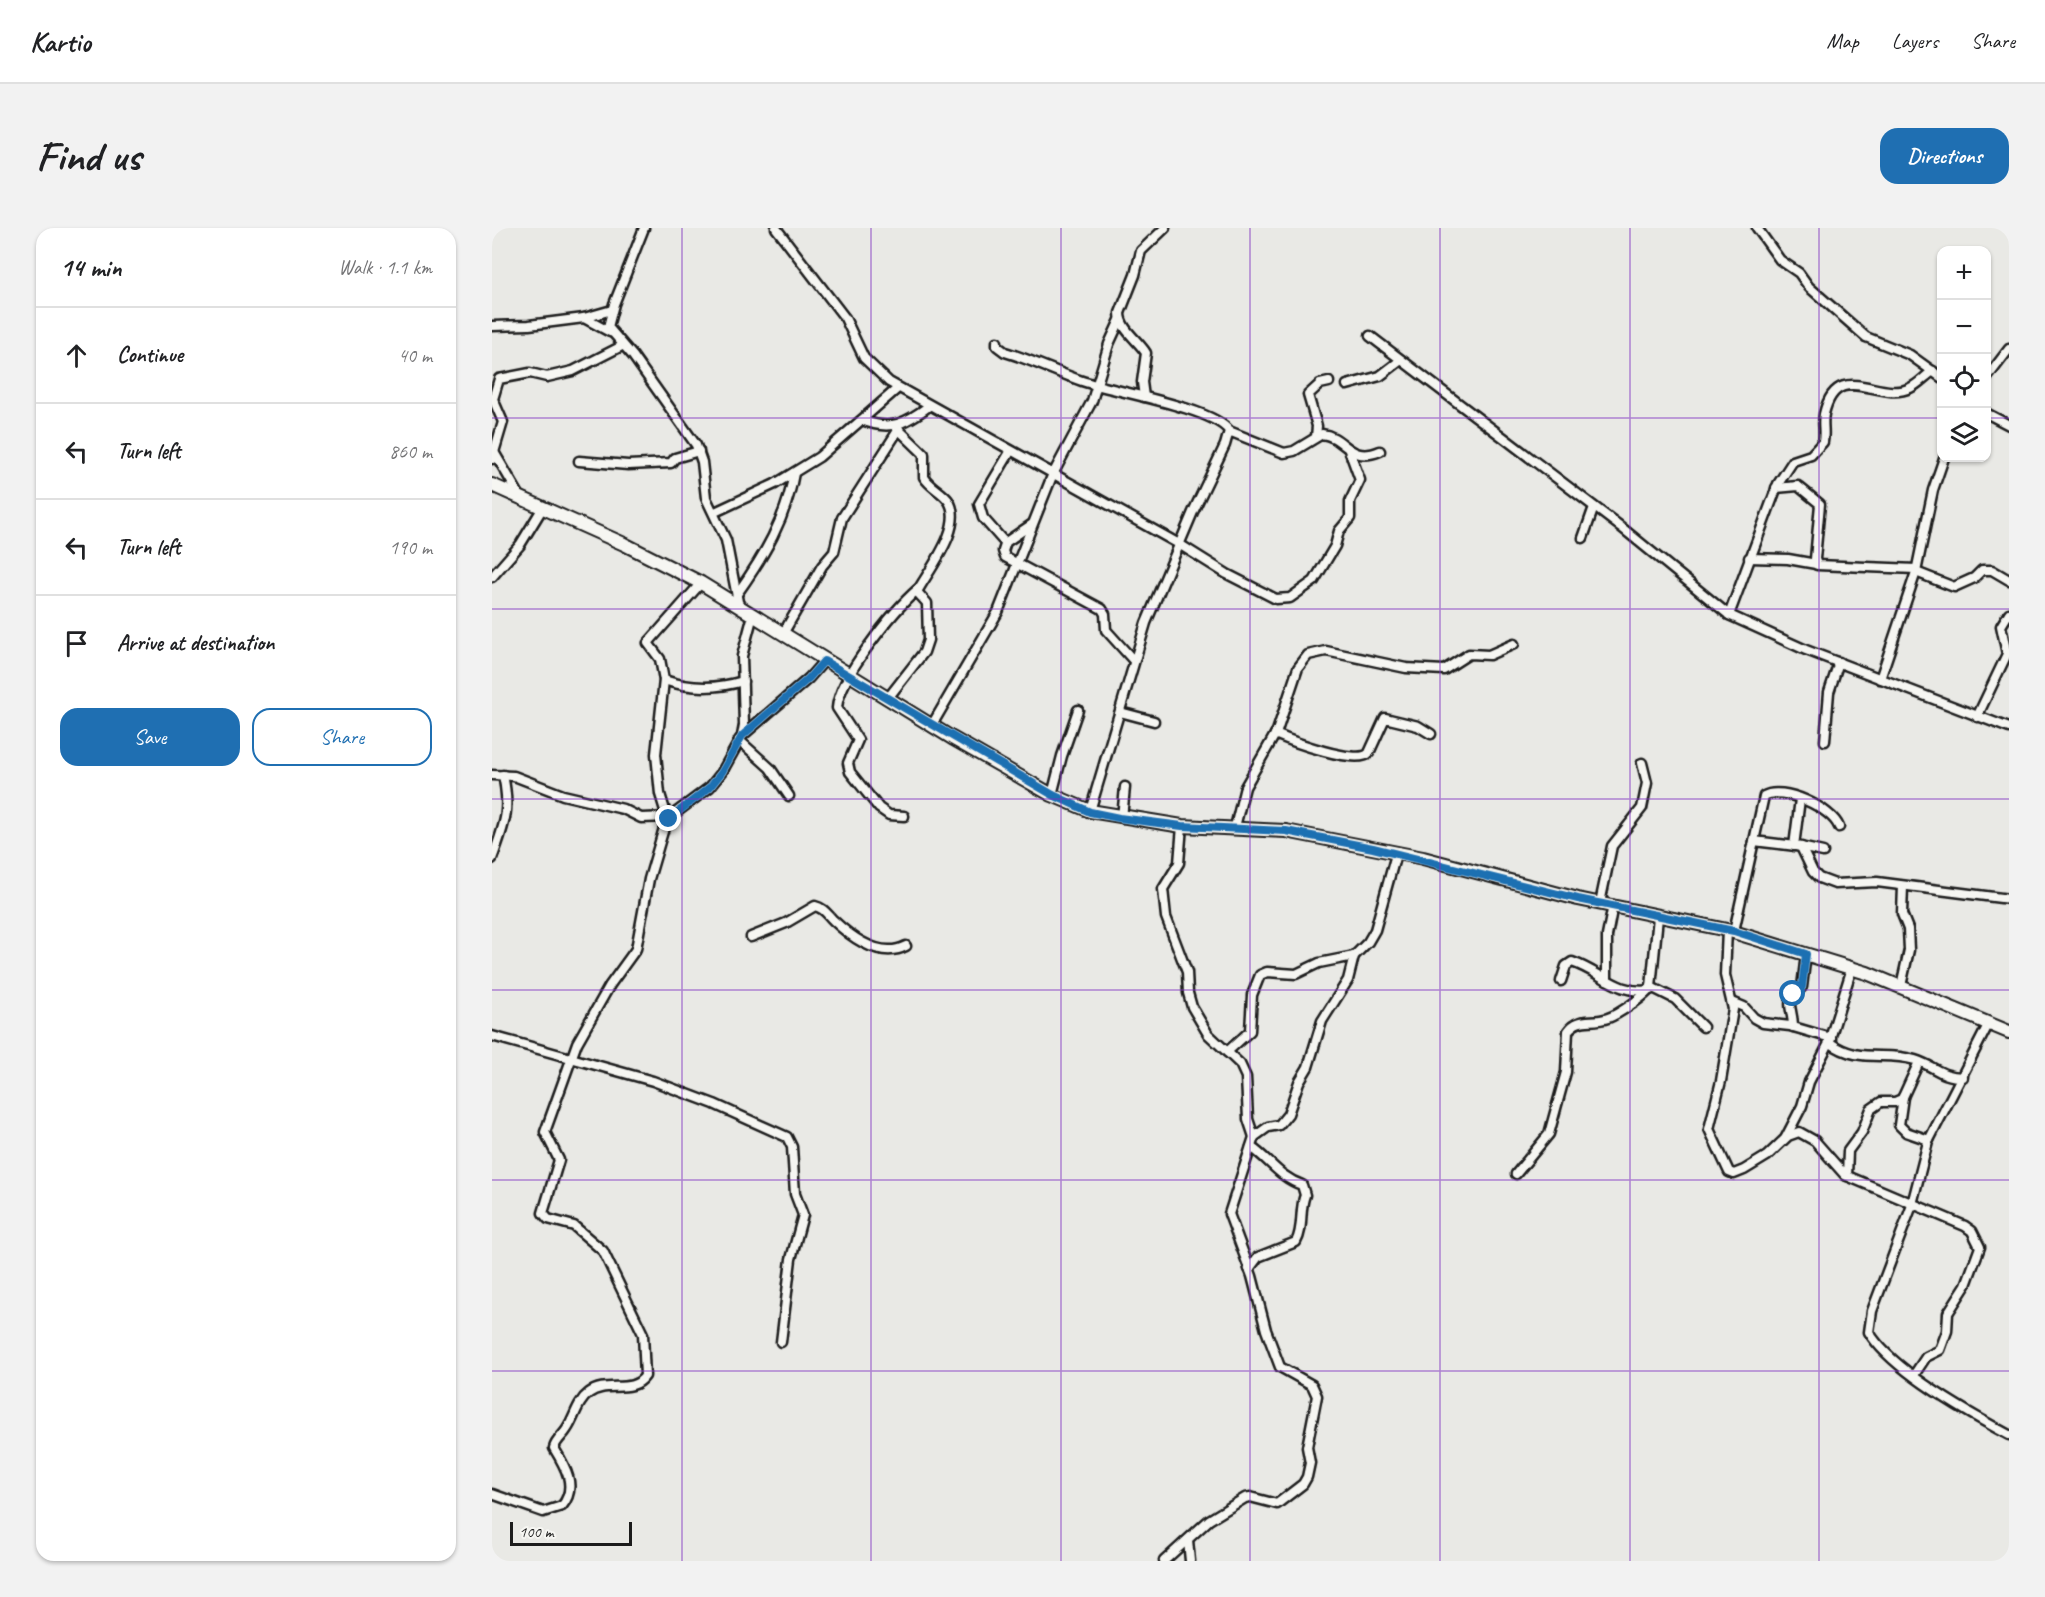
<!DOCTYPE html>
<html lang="en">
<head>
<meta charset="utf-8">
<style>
  :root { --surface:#fff; --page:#f2f2f2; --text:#202124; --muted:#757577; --line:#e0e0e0; --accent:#1f6fb2 }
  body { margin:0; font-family:Caveat,sans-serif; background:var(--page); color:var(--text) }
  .controls { position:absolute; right:18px; top:18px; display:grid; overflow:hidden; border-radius:12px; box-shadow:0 2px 4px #0004 }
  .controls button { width:54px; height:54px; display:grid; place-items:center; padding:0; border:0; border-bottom:2px solid var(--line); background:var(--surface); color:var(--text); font:30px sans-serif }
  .scale { position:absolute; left:18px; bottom:15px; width:122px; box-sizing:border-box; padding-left:6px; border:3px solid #1c1c1c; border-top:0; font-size:16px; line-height:21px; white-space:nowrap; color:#1c1c1c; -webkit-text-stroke:4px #f6f6f2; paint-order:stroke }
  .stop { position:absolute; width:18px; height:18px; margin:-14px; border:4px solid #1f6fb2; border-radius:50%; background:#fff }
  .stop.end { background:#1f6fb2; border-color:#fff; box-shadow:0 2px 6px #0008 }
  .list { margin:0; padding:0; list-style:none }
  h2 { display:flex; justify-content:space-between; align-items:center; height:78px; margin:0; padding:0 24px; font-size:26px }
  h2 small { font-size:20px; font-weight:400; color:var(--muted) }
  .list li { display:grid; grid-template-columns:39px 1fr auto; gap:18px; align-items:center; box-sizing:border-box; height:96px; padding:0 24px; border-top:2px solid var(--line) }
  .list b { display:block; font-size:22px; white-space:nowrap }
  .list em { font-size:20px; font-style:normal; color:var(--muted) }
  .actions { display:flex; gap:12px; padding:18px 24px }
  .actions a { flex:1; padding:14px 0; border:2px solid var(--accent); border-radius:18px; text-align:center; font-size:21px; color:var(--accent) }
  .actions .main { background:var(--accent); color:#fff }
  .icon { flex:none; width:33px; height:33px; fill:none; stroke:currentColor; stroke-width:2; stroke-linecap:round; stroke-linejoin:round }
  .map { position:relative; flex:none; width:1517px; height:1333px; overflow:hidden; border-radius:18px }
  header { display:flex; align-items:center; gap:36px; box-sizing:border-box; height:84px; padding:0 30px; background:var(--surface); border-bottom:2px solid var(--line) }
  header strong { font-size:28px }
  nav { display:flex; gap:33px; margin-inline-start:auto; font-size:21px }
  .intro { display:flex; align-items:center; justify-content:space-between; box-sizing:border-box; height:144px; padding:0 36px }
  h1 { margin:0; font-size:42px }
  .button { padding:15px 27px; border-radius:18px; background:var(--accent); color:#fff; font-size:21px; font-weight:700 }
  main { display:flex; gap:36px; padding:0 36px }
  aside { flex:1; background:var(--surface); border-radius:18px; box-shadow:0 2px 4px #0004 }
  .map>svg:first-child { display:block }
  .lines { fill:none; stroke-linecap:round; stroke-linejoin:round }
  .street-casing { stroke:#1c1c1c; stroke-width:13 }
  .secondary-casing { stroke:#1c1c1c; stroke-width:16 }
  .street { stroke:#f6f6f2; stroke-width:8 }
  .secondary { stroke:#f6f6f2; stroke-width:12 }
  .route { stroke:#1f6fb2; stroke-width:8 }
  .grid { fill:none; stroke:#7b2cbf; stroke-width:1.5; stroke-opacity:0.55 }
</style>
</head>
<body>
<header>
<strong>Kartio</strong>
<nav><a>Map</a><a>Layers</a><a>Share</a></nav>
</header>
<div class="intro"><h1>Find us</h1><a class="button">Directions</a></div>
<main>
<aside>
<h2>14 min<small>Walk · 1.1 km</small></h2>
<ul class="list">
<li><svg class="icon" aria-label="ahead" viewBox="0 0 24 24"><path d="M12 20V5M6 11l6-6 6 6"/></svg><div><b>Continue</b></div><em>40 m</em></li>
<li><svg class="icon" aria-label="left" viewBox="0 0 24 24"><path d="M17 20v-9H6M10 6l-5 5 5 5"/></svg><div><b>Turn left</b></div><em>860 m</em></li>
<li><svg class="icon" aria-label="left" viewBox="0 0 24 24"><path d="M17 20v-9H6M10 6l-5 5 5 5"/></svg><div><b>Turn left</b></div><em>190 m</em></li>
<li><svg class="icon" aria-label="arrive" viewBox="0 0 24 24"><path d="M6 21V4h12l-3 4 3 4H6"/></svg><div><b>Arrive at destination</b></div></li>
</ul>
<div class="actions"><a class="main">Save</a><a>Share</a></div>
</aside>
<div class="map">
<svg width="1517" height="1333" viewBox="0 0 1517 1333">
  <rect width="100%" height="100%" fill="#e9e9e5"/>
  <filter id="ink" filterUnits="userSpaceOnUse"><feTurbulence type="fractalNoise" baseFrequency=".0167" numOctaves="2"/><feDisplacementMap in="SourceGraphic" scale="12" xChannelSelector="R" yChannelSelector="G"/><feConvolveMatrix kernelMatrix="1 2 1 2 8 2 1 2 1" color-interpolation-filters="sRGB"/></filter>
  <g filter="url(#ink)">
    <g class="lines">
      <g class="street-casing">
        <g id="street">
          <polyline points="152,0 122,76 116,99 141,128 204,217 210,234 214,270 234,312 247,379"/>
          <polyline points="284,0 353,90 372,130 397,154 687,316 735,346 784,371 798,370 822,353 843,318 847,303 858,290 858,273 868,252 857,222"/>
          <polyline points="1265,0 1288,32 1307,45 1317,59 1374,109 1418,127 1450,150"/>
          <polyline points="92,90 118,104"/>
          <polyline points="0,98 37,97 92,90 120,82"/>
          <polyline points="878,108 1129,299 1237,387 1314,422 1517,500"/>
          <path d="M505,114v4l8,6c27,8 51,20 77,29 30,10 132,27 147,50l-4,14 -32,67 -47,111 -56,188"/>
          <polyline points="1494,151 1517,121"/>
          <polyline points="855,157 888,148 909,132"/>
          <path d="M652,169l-2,-15 4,-29c-8,-13 -26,-24 -26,-40l15,-38 6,-24 24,-23"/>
          <polyline points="1494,185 1517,197"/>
          <path d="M370,192c29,12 44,3 67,-14"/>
          <path d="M737,203l55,22 10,-2 28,-17c24,3 27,30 58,17"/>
          <polyline points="824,209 825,198 816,167 828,156 837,154"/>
          <polyline points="2,224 29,270"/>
          <polyline points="0,231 11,194 1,171 7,151 38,145 55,149 81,143 130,118"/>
          <polyline points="87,233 136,237 179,235 183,230 207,223"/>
          <polyline points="1284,260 1306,258 1328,276 1323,331 1325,337 1424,341"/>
          <polyline points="223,284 283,256 327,229 406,160"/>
          <polyline points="539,297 514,314 511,323 513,329 610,381 613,386 614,402 642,433"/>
          <polyline points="1091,310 1102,279"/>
          <polyline points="513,315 491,290 487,276 518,224"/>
          <polyline points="1257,330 1296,331 1324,336"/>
          <polyline points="1424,344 1462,359 1482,350 1490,342 1500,342 1517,352"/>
          <polyline points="0,349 28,317 50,281"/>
          <path d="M245,366c27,-38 49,-75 57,-121"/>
          <path d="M1237,387l49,-131 15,-23 18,-6 12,-13c2,-10 -1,-19 1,-28 13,-56 55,-11 86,-26 9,-4 15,-12 23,-17"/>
          <polyline points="292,404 330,338 342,324 350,290 407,201"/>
          <polyline points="1388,451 1424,344 1441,262 1452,230"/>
          <path d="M172,452c26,9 53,9 79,1"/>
          <path d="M396,470l36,-46 4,-12 -1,-37 -10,-11c11,-21 49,-67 31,-92 -7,-9 -18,-13 -24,-23v-23l-29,-28"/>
          <polyline points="628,484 662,493"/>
          <polyline points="1485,489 1515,426 1509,398 1517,385"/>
          <polyline points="440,497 506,384 560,248 600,173 617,116 628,92"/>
          <path d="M783,506c16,7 83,32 94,19l16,-35 33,8 13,8"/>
          <polyline points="250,508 317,450 332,433"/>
          <polyline points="247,512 278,540 297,568"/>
          <polyline points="1333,513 1337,464 1347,434"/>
          <polyline points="0,547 22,548 71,567 131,581 149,590 178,589"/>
          <polyline points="560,567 570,528 586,482"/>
          <path d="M412,588l-15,-1 -10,-7 -29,-36 -2,-9 10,-23 -21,-32c2,-31 57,-98 81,-119"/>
          <polyline points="175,589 168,566 164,526 172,452 168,431 156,415 209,355"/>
          <polyline points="630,590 633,559"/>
          <polyline points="743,599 753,559 785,503 806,440 816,427 834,423 914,440 952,442 977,426 997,427 1022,416"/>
          <polyline points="1262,613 1304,618 1331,624"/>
          <polyline points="1302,618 1308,571"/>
          <polyline points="1309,619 1321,644 1327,650 1343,656 1385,654 1517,671"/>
          <path d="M0,631c12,-34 19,-47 11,-84"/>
          <polyline points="1108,675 1120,618 1150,580 1155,555 1150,535"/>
          <polyline points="1235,702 1233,747 1241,781 1229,853 1217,901 1237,944 1242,946 1252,942 1275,928 1296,908 1307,904 1323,913 1353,947 1473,998 1480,1003 1488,1019 1474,1057 1456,1085 1455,1103 1448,1122 1434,1129 1422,1147"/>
          <path d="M1242,703l30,-135c18,-11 68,12 75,31"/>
          <path d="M259,709l35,-14 29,-17c9,2 12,8 18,14 19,18 48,39 73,26"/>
          <polyline points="1115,752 1115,708 1121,677"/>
          <path d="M1069,753l5,-15 6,-4c30,10 45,33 78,28"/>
          <polyline points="1409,758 1417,722 1416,701 1410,686 1411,658"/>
          <polyline points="1159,759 1183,771 1211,799"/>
          <polyline points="1240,774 1252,779 1262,790 1271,795 1298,798 1339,810"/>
          <path d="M1497,795l-61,119 -17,66 -39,103 -3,21c22,38 101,82 140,103"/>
          <path d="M1301,799c0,-22 -11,-23 9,-40l4,-33"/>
          <polyline points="0,808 161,853 222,876 295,909 300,919 303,966 311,987 299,1031 289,1114"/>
          <path d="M1337,814c31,23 54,8 86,18 20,6 25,17 48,17"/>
          <polyline points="735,824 758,803 760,767 768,747 775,744 804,746 827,735 862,728 876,714 883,702 904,626"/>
          <polyline points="1411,869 1407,897 1414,904 1437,912"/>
          <polyline points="762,909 776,899 787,897 796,886 807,854 816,839 830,793 856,752 862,728"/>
          <polyline points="1294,909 1310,878 1317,854 1336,817 1360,740"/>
          <path d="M1024,946l33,-40 17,-62 2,-41c11,-15 24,-7 40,-13 9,-3 38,-22 43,-31l7,-70"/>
          <polyline points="1355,948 1356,923 1370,904 1379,881 1389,874 1403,874 1410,871 1427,834"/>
          <path d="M757,1041l9,-12 38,-15c8,-14 3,-32 9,-47l-3,-10c-22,-7 -33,-26 -51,-38"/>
          <path d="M0,1266l51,18 19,-6c16,-19 3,-40 -8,-58 2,-8 9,-12 13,-19 8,-12 10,-27 22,-36 17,-13 43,2 56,-17l-2,-42 -40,-83 -29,-25 -26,-7 -5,-6 16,-53 -14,-28 32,-89 33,-58 26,-36 13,-70 15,-51 6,-11 40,-30 12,-15 20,-36 2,-11 -2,-69 11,-41"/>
          <polyline points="696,1312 698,1333"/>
          <polyline points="672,1333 717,1292 753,1270 758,1269 785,1276 811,1256 815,1249 818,1235 815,1219 825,1168 820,1157 788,1139 774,1102 760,1048 737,986 762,909 756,891 754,849 748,836 716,806 700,779 696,765 695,744 674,689 671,661 687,635 690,598"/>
        </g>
      </g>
      <g class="secondary-casing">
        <polyline id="secondary" points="0,257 132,316 209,355 460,510 560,567 598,583 690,598 794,603 931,630 1086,671 1235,702 1375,745 1517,804"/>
      </g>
      <use href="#street" class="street"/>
      <use href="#secondary" class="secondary"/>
    </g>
  </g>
  <g class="lines" filter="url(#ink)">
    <polyline class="route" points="177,591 218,559 230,544 250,508 317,450 332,433 561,567 598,584 627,590 690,598 794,603 881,620 1086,671 1242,703 1314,726 1310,759 1301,766"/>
  </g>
  <path class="grid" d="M190,0v1333M379,0v1333M569,0v1333M758,0v1333M948,0v1333M1138,0v1333M1327,0v1333M0,190h1450M1494,190h23M0,381h1517M0,571h1517M0,762h1517M0,952h1517M0,1143h1517"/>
</svg>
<div class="controls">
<button>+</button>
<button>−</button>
<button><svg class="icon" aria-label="locate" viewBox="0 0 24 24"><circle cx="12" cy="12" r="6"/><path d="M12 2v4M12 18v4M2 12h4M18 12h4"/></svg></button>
<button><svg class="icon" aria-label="layers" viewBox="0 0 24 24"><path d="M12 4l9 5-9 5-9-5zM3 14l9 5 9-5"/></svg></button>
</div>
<div class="scale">100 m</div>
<div class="stop" style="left:1301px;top:766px"></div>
<div class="stop end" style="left:177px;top:591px"></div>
</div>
</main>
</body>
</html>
